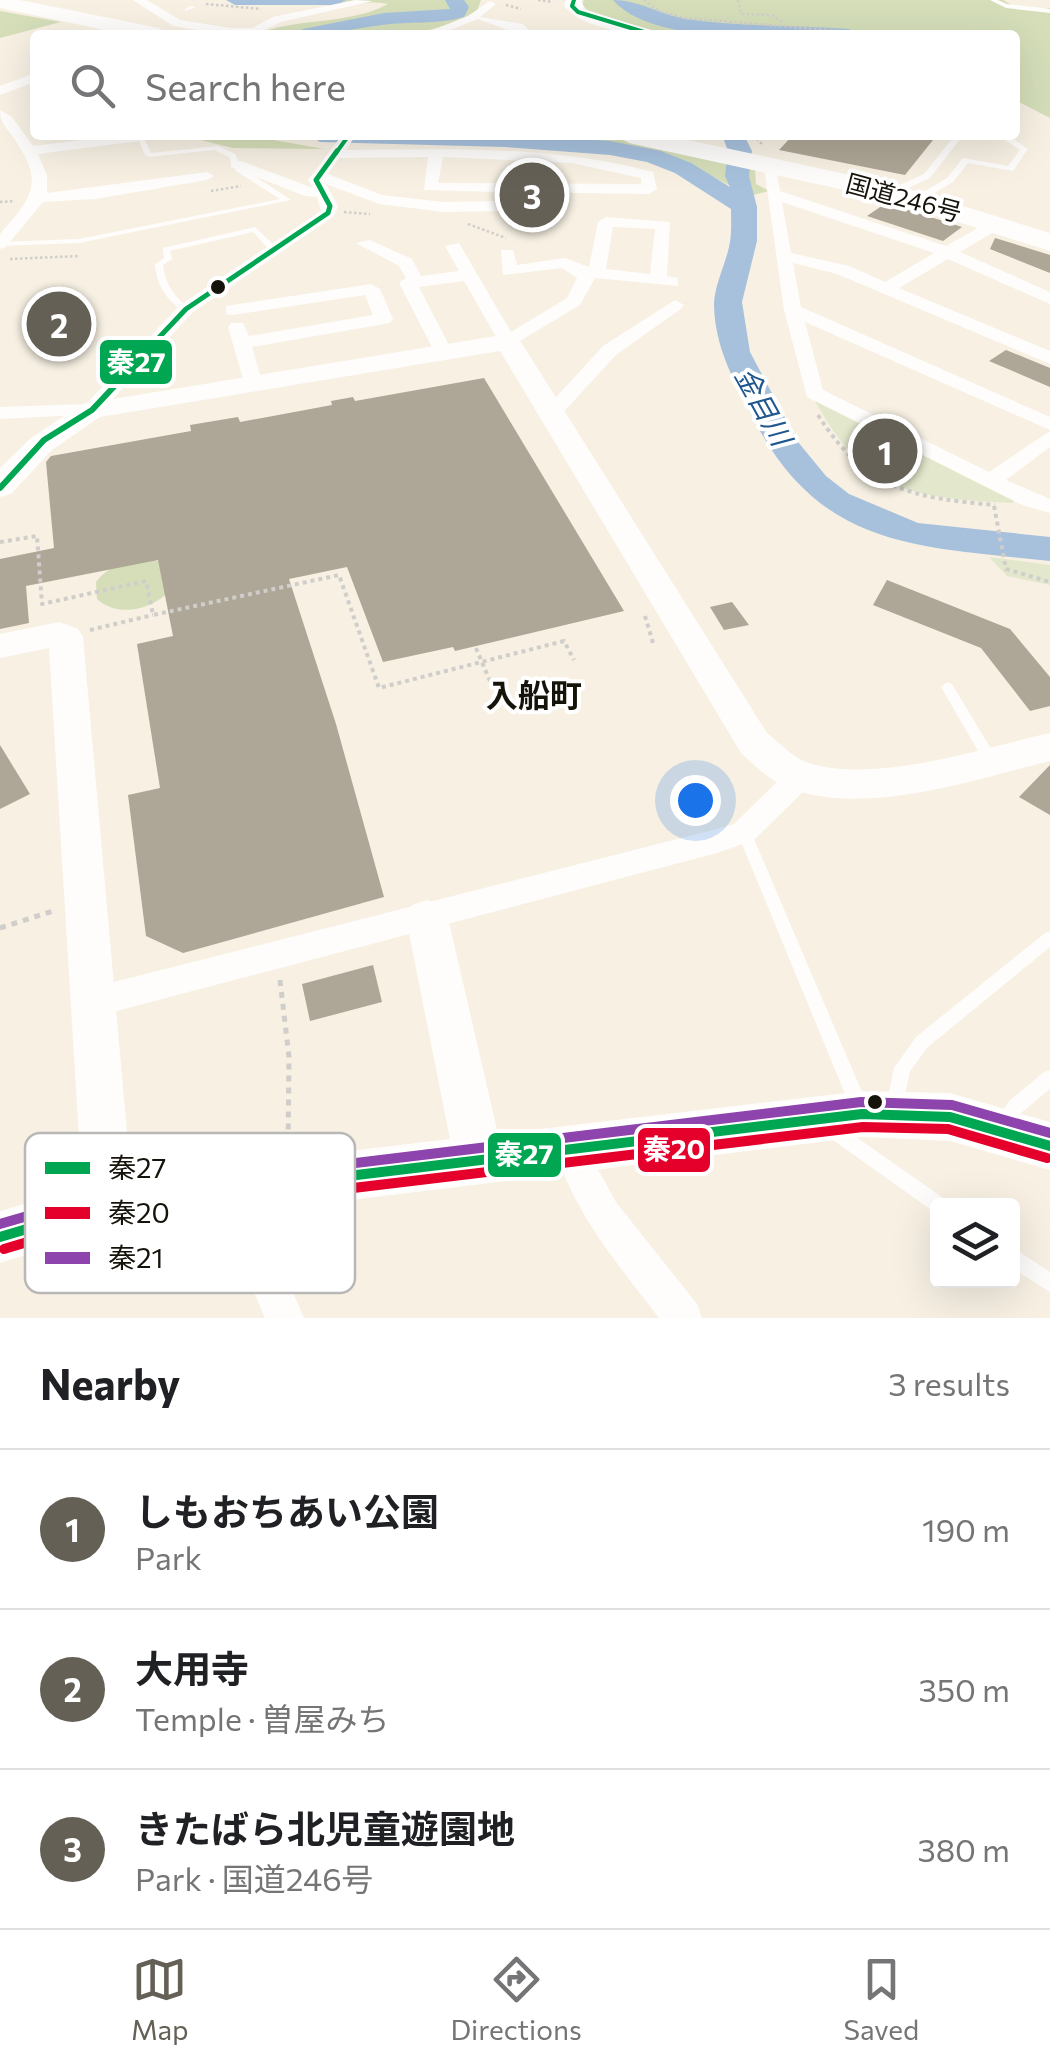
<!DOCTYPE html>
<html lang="en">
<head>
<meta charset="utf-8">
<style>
  :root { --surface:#fff; --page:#f2f2f2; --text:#202124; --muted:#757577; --line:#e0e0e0; --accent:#656056 }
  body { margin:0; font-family:Commissioner,"Noto Sans JP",sans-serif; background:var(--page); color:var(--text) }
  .controls { position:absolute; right:30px; bottom:30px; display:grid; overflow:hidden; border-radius:10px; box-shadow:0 10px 40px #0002 }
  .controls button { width:90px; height:90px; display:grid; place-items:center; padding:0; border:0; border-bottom:2px solid var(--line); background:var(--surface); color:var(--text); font:50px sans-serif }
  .you { position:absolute; left:695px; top:800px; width:35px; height:35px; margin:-25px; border:8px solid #fff; border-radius:50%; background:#1a73e8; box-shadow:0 0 0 15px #1a73e833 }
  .badge { display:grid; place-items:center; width:65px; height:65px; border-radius:50%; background:var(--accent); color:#fff; font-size:32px; font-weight:700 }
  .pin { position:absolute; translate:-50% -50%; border:5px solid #fff; box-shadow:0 2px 10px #0006 }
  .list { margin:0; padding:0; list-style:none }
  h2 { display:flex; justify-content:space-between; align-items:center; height:130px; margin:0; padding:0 40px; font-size:42px }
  h2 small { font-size:32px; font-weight:400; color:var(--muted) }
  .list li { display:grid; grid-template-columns:65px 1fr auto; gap:30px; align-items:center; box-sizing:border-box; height:160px; padding:0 40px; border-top:2px solid var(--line) }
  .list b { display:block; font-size:38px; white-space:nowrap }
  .list p { margin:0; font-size:32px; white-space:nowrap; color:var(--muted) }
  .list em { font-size:32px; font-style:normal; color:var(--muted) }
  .icon { flex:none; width:55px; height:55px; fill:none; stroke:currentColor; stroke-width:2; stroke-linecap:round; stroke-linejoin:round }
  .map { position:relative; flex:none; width:1050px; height:1318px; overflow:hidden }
  .search { position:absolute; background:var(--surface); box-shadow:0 10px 40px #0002; left:30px; right:30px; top:30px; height:110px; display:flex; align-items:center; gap:25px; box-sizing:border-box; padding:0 35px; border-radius:10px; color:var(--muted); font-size:38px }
  .sheet { height:610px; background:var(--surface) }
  nav { display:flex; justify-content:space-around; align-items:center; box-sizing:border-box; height:140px; border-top:2px solid var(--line); background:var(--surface); font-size:28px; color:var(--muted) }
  nav a { display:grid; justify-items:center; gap:5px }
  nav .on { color:var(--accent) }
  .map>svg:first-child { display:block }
  .green { fill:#e3e8cd }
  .forest { fill:#d5deb9 }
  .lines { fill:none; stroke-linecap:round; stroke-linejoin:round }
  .river { fill:#a7c1dd; fill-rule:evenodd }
  .building { fill:#aea696 }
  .path-far2 { stroke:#d0ceca; stroke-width:2.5; stroke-dasharray:2.5 2.5; stroke-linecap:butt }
  .path-far1 { stroke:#d0ceca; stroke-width:4; stroke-dasharray:4 4; stroke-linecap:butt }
  .path { stroke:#d0ceca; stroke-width:5; stroke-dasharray:6 6; stroke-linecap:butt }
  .lane { fill:#fefdfb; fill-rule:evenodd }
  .street { fill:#fefdfb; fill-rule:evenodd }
  .secondary { fill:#fefdfb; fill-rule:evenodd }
  .highway { fill:#fefdfb; fill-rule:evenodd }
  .bus-1-far3-casing { stroke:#fff; stroke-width:8 }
  .bus-1-far2-casing { stroke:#fff; stroke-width:10 }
  .bus-1-far1-casing { stroke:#fff; stroke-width:12 }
  .bus-1-casing { stroke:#fff; stroke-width:18 }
  .bus-2-casing { stroke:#fff; stroke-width:18 }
  .bus-3-casing { stroke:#fff; stroke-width:18 }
  .bus-1-far3 { stroke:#00a651; stroke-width:4 }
  .bus-1-far2 { stroke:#00a651; stroke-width:5 }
  .bus-1-far1 { stroke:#00a651; stroke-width:6 }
  .bus-1 { stroke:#00a651; stroke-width:10 }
  .bus-2 { stroke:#e4002b; stroke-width:10 }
  .bus-3 { stroke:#8e44ad; stroke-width:10 }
  .bus-dot { fill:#16130a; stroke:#fff; stroke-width:4 }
  .labels { text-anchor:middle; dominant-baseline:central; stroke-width:8; stroke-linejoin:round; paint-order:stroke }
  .far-street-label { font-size:25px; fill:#16130a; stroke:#fff }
  .far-water-label { font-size:28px; font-style:italic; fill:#1f578f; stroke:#fff }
  .neighbourhood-label { font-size:32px; font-weight:bold; fill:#16130a; stroke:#fff }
  .key { fill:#fff; stroke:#b9b8b6; stroke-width:2.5 }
  .key-label { font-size:28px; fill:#16130a }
  .line-badge { stroke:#fff; stroke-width:4 }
  .badge-label { font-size:28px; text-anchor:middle; font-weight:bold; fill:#fff }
</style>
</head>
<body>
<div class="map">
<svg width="1050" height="1318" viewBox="0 0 1050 1318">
  <rect width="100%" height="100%" fill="#f7f0e3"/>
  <g class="green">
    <path d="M813,397l205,100 -6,6c-100,-5 -149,-11 -199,-106z"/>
    <polygon points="989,557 1050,565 1050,585 1007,576"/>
  </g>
  <g class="forest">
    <path d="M333,0h148l-4,11c-24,13 -52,22 -79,24 -18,1 -32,-5 -49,0h-95c42,-18 93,-9 134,-31 -22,-4 -44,1 -66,7z"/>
    <path d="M584,0h419c13,9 33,11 47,8v110l-35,-18v-65h-346l-79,-22 -9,-10z"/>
    <polygon points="0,11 61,22 0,38"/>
    <polygon points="180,135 245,135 324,149 233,148"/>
    <path d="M486,135h111l158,33 1,16 13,7 -16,4 -11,-2c-79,-50 -165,-51 -256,-58z"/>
    <path d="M151,559l11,3 8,29c-20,19 -51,27 -73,8l-1,-17c14,-19 34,-19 55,-23z"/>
  </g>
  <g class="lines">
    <g class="river">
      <polygon points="226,0 346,0 337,5 235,5"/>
      <path d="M445,0h19l5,7 -5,10c-27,8 -54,4 -82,8 -30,4 -57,10 -89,10l10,-6 81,-16 66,-4z"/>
      <path d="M613,0c25,0 47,14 73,19 54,8 109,6 163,10l10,6c-62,0 -204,14 -246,-35z"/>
      <path d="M309,135h220l81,6 51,10 30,12 39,24 -5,-11 3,-25 -6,-16h22l8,16 -3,25 8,31v34l-15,61 8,50 48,90 28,34 23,18 69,29 132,14v24c-135,-15 -232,-11 -300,-149 -18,-35 -35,-66 -36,-107 0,-18 11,-40 15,-58 3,-12 2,-26 2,-38l-56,-36 -28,-11 -37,-7 -105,-8 -185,-5z"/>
    </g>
  </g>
  <g class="building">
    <polygon points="793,135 937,135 905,175 779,150"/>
    <polygon points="886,203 962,227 943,241 867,216"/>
    <polygon points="995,238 1050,255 1050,273 990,249"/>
    <polygon points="1006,350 1050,368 1050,387 989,361"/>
    <polygon points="484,378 624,611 455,651 453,647 383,662 347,567 289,579 336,724 384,897 183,953 146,936 128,795 160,788 137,644 173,636 158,560 26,586 29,623 0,629 0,559 54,548 46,462 51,456 191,431 190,425 238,417 240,422 332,405 331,401 353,397 355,401"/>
    <polygon points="887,580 1010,629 1050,677 1050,706 1030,711 981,648 873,605"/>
    <polygon points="732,602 749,625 724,630 710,607"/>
    <polygon points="0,745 30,794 0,809"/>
    <polygon points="1050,765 1050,815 1019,797"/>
    <polygon points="373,965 382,1002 310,1021 302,984"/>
  </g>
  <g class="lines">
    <g class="path-far2">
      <polyline points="538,0 553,2"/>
      <polyline points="644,0 659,11 685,18 888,35"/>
      <polyline points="738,0 741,14 772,15 783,23"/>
      <polyline points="206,4 261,9"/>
      <polyline points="506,5 521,9"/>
      <polyline points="753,135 762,144"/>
      <polyline points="211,191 241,186"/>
      <polyline points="0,202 15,201"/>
      <polyline points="344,212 370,214"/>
      <polyline points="468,224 506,238"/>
      <polyline points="10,259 80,256"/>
    </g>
    <g class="path-far1">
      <path d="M818,415c47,74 94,83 177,90"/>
      <polyline points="994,506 1006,569 1050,582"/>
      <polyline points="0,542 37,536 42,604 146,581 153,615 339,575 379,688 564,641 574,660"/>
      <polyline points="645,616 653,643"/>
      <polyline points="90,630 153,615"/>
      <polyline points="476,648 490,681"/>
      <polyline points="46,913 53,911"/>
    </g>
    <g class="path">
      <polyline points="0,928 53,911"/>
      <polyline points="280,980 289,1057 288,1150"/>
    </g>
    <g class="lane">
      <polygon points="990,0 998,0 1007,4 1050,9 1050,13 1006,8"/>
      <polygon points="191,6 196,7 185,11 185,9"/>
      <polygon points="955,135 963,135 930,178 895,194 889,194 889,190 924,174"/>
      <polygon points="998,135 1007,135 1028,149 1013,171 968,163 953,182 921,201 915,201 915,197 947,178 963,158 1008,166 1020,150"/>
      <polygon points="137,136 143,136 151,153 218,146 235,154 242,168 291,200 79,243 0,246 0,242 79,239 280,199 236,171 229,157 214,150 149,157 145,155"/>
      <path d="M255,227l22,21v4h-6l-18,-20 -83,19 2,8 -9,6c2,20 12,32 27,44l-7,2c-17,-11 -27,-27 -28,-47l9,-6 -1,-10z"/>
      <polygon points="947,682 952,684 996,757 998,761 996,765 986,765 941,687"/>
      <polygon points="744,826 749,828 751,832 868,1106 865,1112 859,1114 853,1112 850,1106 737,832 739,828"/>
      <polygon points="1050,931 1050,947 928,1047 910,1071 901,1113 895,1115 889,1113 886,1107 894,1068 916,1037 1045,933"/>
      <polygon points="1050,1070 1050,1089 1021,1113 1010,1130 1004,1132 998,1130 995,1124 1009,1101 1044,1072"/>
      <polygon points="832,1120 946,1200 949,1206 938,1206 938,1214 934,1212 826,1135 823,1129 826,1123"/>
      <polygon points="1012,1247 1050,1272 1050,1292 1012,1268"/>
    </g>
    <g class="street">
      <polygon points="133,0 147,0 180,20 231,28 252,28 273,17 355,0 373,1 281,22 254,35 227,35 173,26"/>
      <polygon points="490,1 496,4 480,17 523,24 534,35 521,35 478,19 438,35 421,35 468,16"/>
      <polygon points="35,73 35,82 0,95 0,86"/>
      <path d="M0,110l12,7 21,29 88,-11h40l-7,4 -116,15 9,21v18l160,-21 7,4 -7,4 -112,19 -52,3 -37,45 -6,2v-15c33,-37 45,-52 13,-97 -7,-10 -13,-14 -13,-27z"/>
      <path d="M342,135h14l-10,15c104,-1 205,-5 307,22l4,17 -8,5 -138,-2v10l35,5v9l-8,5 -7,-7 -28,-3 -59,1 -65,-8 -53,-20 12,22 -4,10 -142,97 -93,101 -99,5v-12l86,-3 94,-99 141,-94 -4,-14 -12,-1 -74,-29v-6h10l72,27 -5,-8zM428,157l-4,33 75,2 -3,9 -52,1 -62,-7 -54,-21 11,-16zM443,157l129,6 69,15v6l-203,-1z"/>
      <path d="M764,167l12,3 4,21 166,55 46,-26h12v6l-44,26 90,40v12l-102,-45 -49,29 151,63v13l-213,-90 -44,-11 8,44 249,110v13l-245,-108 18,68 166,82 61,-41v16l-44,33 44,19v14l-28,-8 -215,-108 -23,-87zM782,202l152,51 -49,29 -36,-16 -58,-13z"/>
      <path d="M606,217l64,5 -3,54 11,2v8l-83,-8 -15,27 -72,43 -9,-6 -35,-61 -45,6 33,64 -9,6 -9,-6 -35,-68 7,-5 -7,-12 -43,-23 14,-3 42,19 9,17 38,-5 -14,-25 14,-3 52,89 56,-34 10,-20 -15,-10 -59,7 -2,-25h12l4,15 48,-7 24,9 9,-45zM613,227l42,2 -5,45 -44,-5z"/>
      <polygon points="371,284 380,289 393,319 390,323 252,347 263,385 253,391 246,389 228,327 231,323 243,323 249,336 373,315 365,295 232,315 226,314 226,306"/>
      <polygon points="675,300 684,305 681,309 617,354 560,416 546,416 546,408 603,346"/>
      <polygon points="800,766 810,769 814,777 810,785 754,840 717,853 94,1017 83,1012 78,1002 83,992 94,987 717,829 734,824 790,769"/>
      <path d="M572,1129l12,5 11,30 21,38 81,102 5,14h-43c-42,-55 -85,-104 -105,-172l6,-12z"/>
      <path d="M250,1169l13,5 5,13 4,57 32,74h-39c-18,-43 -47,-96 -28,-144z"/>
    </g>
    <g class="secondary">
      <path d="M566,0h16l2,9 78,26c-28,0 -79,-6 -98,-29z"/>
      <path d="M508,334l13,8 246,391c14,11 28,27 45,31 67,19 171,-16 238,-31v28c-77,19 -190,58 -266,25 -17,-8 -30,-21 -43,-33l-241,-402 -400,66 -48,33 -41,44 -11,3v-29l31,-30 51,-34z"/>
      <polygon points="59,622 78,629 83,637 131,1177 450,1139 406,918 412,905 427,900 442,905 448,918 498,1134 862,1091 950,1093 1050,1122 1050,1170 950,1141 862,1137 108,1230 0,1263 0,1211 82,1187 49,648 0,658 0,634"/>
    </g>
    <g class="highway">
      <polygon points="0,0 20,0 159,28 170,35 128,35 0,8"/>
      <polygon points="616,135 665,135 892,184 1050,233 1050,251 885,199 629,143"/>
    </g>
    <g class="bus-1-far3-casing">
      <g id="bus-1-far3">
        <polyline points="574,0 572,6 578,12 654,35"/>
        <polyline points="336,153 349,135"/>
      </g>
    </g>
    <g class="bus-1-far2-casing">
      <polyline id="bus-1-far2" points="150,347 186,309 328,213 330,206 316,180 337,151"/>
    </g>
    <g class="bus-1-far1-casing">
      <polyline id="bus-1-far1" points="0,488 44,440 92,410 153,345"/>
    </g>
    <g class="bus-1-casing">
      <polyline id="bus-1" points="0,1237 108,1205 862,1114 950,1117 1050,1146"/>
    </g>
    <g class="bus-2-casing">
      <polyline id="bus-2" points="4,1249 111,1217 863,1127 948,1129 1047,1158"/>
    </g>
    <g class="bus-3-casing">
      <polyline id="bus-3" points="0,1224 107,1193 861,1102 952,1105 1050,1133"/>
    </g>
    <use href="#bus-1-far3" class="bus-1-far3"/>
    <use href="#bus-1-far2" class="bus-1-far2"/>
    <use href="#bus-1-far1" class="bus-1-far1"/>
    <use href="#bus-1" class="bus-1"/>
    <use href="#bus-2" class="bus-2"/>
    <use href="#bus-3" class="bus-3"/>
  </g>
  <g class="bus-dot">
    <circle cx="218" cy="287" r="9"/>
    <circle cx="875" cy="1102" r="9"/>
  </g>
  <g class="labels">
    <g class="far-street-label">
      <text transform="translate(904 197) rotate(15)">国道246号</text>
    </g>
    <g class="far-water-label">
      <text transform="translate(764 406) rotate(61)">金目川</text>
    </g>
    <g class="neighbourhood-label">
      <text x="534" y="694">入船町</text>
    </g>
  </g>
  <rect x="25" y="1133" width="330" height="160" rx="15" class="key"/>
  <rect x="45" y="1162" width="45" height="12" fill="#00a651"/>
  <rect x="45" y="1207" width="45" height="12" fill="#e4002b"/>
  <rect x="45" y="1252" width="45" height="12" fill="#8e44ad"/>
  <g class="key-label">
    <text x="108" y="1178">秦27</text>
    <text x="108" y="1223">秦20</text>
    <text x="108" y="1268">秦21</text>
  </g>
  <g class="line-badge">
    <rect x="98" y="338" width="76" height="48" rx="10" fill="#00a651"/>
    <rect x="636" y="1126" width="76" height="48" rx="10" fill="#e4002b"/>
    <rect x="486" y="1131" width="77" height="48" rx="10" fill="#00a651"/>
  </g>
  <g class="badge-label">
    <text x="136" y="372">秦27</text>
    <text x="674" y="1159">秦20</text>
    <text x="524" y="1164">秦27</text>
  </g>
</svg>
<div class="controls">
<button><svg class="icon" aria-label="layers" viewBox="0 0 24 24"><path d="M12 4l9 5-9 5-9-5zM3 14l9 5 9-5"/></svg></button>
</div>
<div class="you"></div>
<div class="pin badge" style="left:885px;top:451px">1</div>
<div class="pin badge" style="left:59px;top:324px">2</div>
<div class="pin badge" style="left:532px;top:195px">3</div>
<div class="search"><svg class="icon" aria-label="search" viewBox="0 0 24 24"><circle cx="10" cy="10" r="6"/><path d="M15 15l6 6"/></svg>Search here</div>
</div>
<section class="sheet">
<h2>Nearby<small>3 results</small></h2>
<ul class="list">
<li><span class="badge">1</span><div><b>しもおちあい公園</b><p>Park</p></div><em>190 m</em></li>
<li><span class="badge">2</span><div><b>大用寺</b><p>Temple · 曽屋みち</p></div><em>350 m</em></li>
<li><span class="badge">3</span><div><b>きたばら北児童遊園地</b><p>Park · 国道246号</p></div><em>380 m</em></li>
</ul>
</section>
<nav>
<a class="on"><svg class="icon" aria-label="map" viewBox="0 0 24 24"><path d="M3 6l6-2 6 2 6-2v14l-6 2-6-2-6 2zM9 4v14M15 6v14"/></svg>Map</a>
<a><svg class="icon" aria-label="directions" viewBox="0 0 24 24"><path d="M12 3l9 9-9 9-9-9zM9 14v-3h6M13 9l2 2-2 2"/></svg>Directions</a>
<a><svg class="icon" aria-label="saved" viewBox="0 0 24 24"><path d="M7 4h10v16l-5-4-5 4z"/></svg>Saved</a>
</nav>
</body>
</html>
